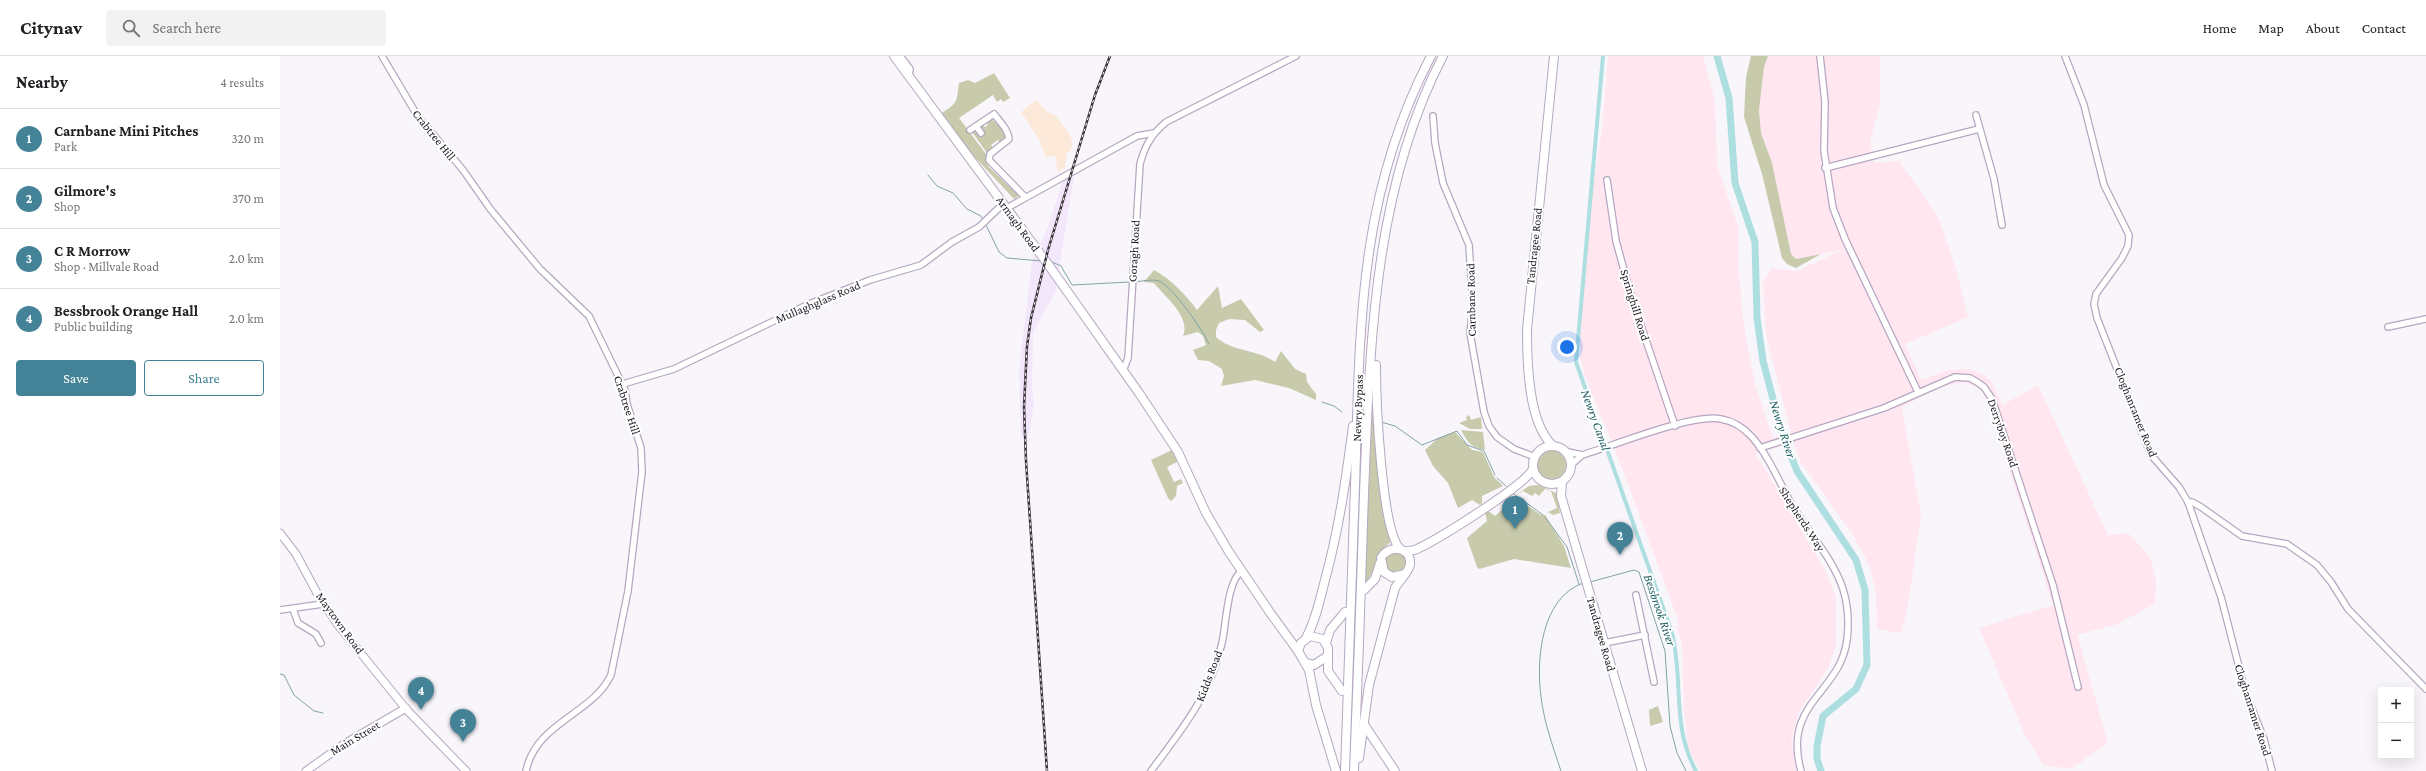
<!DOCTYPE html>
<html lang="en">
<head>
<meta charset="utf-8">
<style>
  :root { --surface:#fff; --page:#f2f2f2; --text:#202124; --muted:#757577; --line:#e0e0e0; --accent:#438297 }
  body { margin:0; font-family:"Crimson Pro",serif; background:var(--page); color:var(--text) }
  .controls { position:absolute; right:12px; bottom:12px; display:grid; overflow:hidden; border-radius:4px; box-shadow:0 4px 16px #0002 }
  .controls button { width:36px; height:36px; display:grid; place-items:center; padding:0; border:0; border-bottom:1px solid var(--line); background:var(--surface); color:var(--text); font:20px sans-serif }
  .you { position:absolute; left:1287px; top:291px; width:14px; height:14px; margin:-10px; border:3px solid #fff; border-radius:50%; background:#1a73e8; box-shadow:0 0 0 6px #1a73e833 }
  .badge { display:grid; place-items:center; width:26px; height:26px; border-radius:50%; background:var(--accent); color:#fff; font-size:13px; font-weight:700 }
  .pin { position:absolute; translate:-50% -33px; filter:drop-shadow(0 1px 2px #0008) }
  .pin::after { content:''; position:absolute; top:21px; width:14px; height:12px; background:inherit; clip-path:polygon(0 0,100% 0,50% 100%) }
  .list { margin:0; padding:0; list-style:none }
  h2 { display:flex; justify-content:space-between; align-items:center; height:52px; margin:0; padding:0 16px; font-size:17px }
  h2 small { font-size:13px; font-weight:400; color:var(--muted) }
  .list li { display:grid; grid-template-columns:26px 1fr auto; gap:12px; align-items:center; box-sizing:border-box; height:60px; padding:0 16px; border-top:1px solid var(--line) }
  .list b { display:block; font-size:15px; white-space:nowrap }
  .list p { margin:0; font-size:13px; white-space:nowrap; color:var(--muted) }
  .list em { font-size:13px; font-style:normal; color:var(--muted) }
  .actions { display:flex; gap:8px; padding:12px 16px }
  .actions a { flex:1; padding:9px 0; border:1px solid var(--accent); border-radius:4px; text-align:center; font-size:14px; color:var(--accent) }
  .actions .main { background:var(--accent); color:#fff }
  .icon { flex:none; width:22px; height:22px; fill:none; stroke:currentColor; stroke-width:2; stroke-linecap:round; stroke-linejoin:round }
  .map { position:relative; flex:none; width:2146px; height:715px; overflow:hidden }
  header { display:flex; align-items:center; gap:24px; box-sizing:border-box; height:56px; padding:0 20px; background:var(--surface); border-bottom:1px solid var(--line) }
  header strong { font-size:19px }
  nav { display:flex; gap:22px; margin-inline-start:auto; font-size:14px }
  .search { width:280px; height:36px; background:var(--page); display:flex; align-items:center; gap:10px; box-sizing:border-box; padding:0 14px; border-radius:4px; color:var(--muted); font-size:15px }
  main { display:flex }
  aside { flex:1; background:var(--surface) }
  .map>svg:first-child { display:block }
  .built { fill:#f3e7fb }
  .industrial { fill:#ffe6ef }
  .education { fill:#fde9da }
  .green { fill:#c7caab }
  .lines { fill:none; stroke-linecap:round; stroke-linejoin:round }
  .stream { stroke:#82a3a7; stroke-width:1 }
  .canal { stroke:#addee0; stroke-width:4 }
  .river { stroke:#addee0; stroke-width:7 }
  .minor-casing { stroke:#b5a7c0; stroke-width:8 }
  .major-casing { stroke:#b5a7c0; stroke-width:9 }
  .highway-casing { stroke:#b5a7c0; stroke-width:10 }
  .minor { stroke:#fff; stroke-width:5.5 }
  .major { stroke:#fff; stroke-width:7 }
  .highway { stroke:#fff; stroke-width:8 }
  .rail-casing { stroke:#37323b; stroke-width:2.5 }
  .rail { stroke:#fff; stroke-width:1; stroke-dasharray:3; stroke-linecap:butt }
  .labels { text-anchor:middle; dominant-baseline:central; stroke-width:4; stroke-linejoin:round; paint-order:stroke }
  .street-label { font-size:12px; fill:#1f1a23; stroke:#fff }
  .water-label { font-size:13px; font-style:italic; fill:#1f6064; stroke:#fff }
</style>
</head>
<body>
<header>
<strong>Citynav</strong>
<div class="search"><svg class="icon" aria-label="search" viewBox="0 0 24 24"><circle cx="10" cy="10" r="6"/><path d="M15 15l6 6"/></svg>Search here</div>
<nav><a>Home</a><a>Map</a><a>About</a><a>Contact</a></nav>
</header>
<main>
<aside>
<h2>Nearby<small>4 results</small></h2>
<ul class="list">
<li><span class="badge">1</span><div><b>Carnbane Mini Pitches</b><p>Park</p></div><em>320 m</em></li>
<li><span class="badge">2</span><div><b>Gilmore's</b><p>Shop</p></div><em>370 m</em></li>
<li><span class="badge">3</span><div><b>C R Morrow</b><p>Shop · Millvale Road</p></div><em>2.0 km</em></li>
<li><span class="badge">4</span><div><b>Bessbrook Orange Hall</b><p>Public building</p></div><em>2.0 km</em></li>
</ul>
<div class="actions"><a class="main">Save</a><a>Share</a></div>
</aside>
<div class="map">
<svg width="2146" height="715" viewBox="0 0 2146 715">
  <rect width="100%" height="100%" fill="#f9f6fb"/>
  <polygon class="built" points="794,121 775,237 753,276 752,331 754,347 749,379 741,381 739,314 752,205 767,173 783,124"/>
  <polygon class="industrial" points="1328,0 1423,0 1435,45 1437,109 1458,171 1459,216 1463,265 1475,328 1493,382 1511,377 1486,279 1483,226 1491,212 1517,215 1562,194 1516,203 1511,198 1492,107 1481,77 1479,54 1484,11 1488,0 1600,0 1600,49 1590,85 1594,107 1619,105 1658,160 1676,213 1688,261 1625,288 1641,324 1668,314 1691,313 1702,318 1712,326 1723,349 1758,329 1828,479 1848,477 1870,501 1876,525 1875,548 1835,569 1797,579 1828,687 1791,713 1763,709 1743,675 1699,572 1773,549 1708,348 1704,337 1696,331 1687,327 1678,327 1663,330 1622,351 1641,460 1627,555 1621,577 1597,573 1596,536 1588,507 1573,479 1520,405 1513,386 1476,398 1545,514 1556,541 1556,588 1549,610 1541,624 1519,655 1511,685 1516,715 1421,715 1408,692 1404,652 1402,588 1397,573 1399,566 1337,399 1306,323 1300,301 1301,243 1313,128 1322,75"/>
  <polygon class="education" points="756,44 767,56 775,59 790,79 793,88 790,96 787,97 785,111 778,116 775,100 766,101 757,80 741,56"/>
  <g class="green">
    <polygon points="1471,0 1488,0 1484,11 1479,54 1481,77 1492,107 1511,198 1516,203 1541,198 1516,212 1507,208 1502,202 1482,118 1464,61 1466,21"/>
    <path d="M714,17l16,25 -7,4 -2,-3 -4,3 -4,-7 -34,23 27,36v8l3,5 30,29 -5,3 -43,-46 -29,-40c17,-11 14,-11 17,-30l9,-3 7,3z"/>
    <polygon points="711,63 718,68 726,82 720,87 718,84 711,89 713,92 707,97 692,76 697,75 703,77 700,71 703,69 705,71 708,69 706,66"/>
    <path d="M874,214c17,9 32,25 43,40l21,-24 4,22 19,-9 23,31 -4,2 -15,-12 -16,-1 -10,4 -3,7v7c16,15 41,12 59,25l6,-11 14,18 11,5 1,8 9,12v6l-27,-12 -34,-8 -34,6 3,-10 -2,-7 -13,-8 -11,-1 -5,-10 13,-5 -3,-9 -5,-4 -15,4c8,-19 -17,-38 -29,-53l-10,-1z"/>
    <polygon points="1093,328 1111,485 1097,500 1095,513 1085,528"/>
    <polygon points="1189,359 1191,364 1201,361 1202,373 1190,373 1179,367 1187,364 1186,361"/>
    <path d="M1181,374l22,2 2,18c-14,-2 -18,-9 -24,-20z"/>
    <polygon points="1175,376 1192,394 1203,396 1214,421 1223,430 1202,440 1202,447 1200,449 1192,444 1178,452 1168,427 1153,410 1145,394 1158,382"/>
    <circle cx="1271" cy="409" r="15"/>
    <polygon points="892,394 897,406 887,411 894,426 901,423 903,427 897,430 896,440 891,445 888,442 871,404"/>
    <polygon points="1258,429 1276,437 1280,457 1273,459 1268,456 1277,452 1271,435 1265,433 1259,440 1255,437 1252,440 1243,435 1236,439 1249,430"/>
    <polygon points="1236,442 1261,459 1265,459 1284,490 1291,512 1234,503 1199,513 1197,511 1187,482 1207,465 1205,457 1208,455 1215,460"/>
    <circle cx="1116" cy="506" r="11"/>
    <polygon points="1378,650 1383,666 1370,670 1369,654"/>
  </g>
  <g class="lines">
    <g class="stream">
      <polyline points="648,119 657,130 673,137 687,153 701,160 703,164"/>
      <polyline points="706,169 719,196 727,202 761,205"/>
      <polyline points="770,205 781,210 792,229 850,226"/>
      <path d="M855,226c7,-1 18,-3 24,-1 14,6 43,48 50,63"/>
      <polyline points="1042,346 1054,350 1062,356"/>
      <polyline points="1101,366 1115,370 1142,389 1177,375 1187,389 1204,395 1215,419"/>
      <polyline points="1217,422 1226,430"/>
      <polyline points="1234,438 1263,459"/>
      <polyline points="1265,461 1287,491 1299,528"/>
      <polyline points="1310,526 1354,514 1359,516 1385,595 1390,670 1397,697 1406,715"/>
      <polyline points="0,618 4,619 14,639 34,655 43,657"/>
      <path d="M1281,715c-8,-24 -17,-49 -20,-74 -5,-38 0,-99 42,-114"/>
    </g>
    <path class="canal" d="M1323,0l-27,306 96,271c12,49 -1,92 24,138"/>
    <polyline class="river" points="1437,0 1449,42 1455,127 1475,186 1477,262 1483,305 1502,377 1517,415 1576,504 1585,534 1587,609 1576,633 1543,660 1537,690 1537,703 1541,715"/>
    <g class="minor-casing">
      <g id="minor">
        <path d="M102,0l35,59 46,55 28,40 49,59 49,47 36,74 2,14 14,44 1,24 -14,119 -17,84c-18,39 -75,47 -85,96"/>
        <polyline points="1540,0 1545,46 1544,95 1553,152 1565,183 1638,336"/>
        <polyline points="1785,0 1804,49 1824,129 1849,179 1848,190 1842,202 1816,238 1814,248 1817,262 1871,399 1899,431 1908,446 1941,541 1966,638 1984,683 1992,715"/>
        <polyline points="615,1 621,1 630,13 629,20"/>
        <polyline points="1696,59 1714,123 1722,169"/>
        <polyline points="1153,60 1155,87 1163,127 1189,189 1193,251 1190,277 1204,356 1209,370 1217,381 1234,393 1255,401"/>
        <polyline points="696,70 701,77"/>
        <path d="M690,74l24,-16c6,8 14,15 15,25l-19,15 -1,6 36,37"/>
        <polyline points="1545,112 1699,73"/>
        <polyline points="1327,124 1336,185 1352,243 1395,370"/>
        <polyline points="727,152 857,80 874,77"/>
        <polyline points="2108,271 2146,263"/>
        <path d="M843,315l5,-13 12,-194c5,-19 12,-30 26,-42l130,-66"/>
        <polyline points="343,328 394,313 529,248 590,224 641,209 672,186 699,171 723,148"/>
        <polyline points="1480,392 1604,352 1675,321 1690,322 1697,326 1704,331 1712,343 1773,529 1798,631"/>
        <polyline points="1284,395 1302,399"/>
        <path d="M1291,409l11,-10c31,-9 110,-42 139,-36 12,2 22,8 31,18 17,19 28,47 41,70 17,27 40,52 50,82 5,16 6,35 4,51 -7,54 -65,62 -46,131"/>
        <polyline points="1908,446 1912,446 1921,451 1962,480 2007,488 2037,509 2051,526 2068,553 2146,633"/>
        <polyline points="1356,539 1374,626"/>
        <polyline points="13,553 18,567 36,578 41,587"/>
        <polyline points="0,554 43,548"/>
        <polyline points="1324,587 1365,579"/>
        <path d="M871,715c31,-42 59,-75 71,-128 4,-17 5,-63 20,-72"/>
      </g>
    </g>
    <g class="major-casing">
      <g id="major">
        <polyline points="0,477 16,498 37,537 58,569 126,653 186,715"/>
        <polyline points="26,715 64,688 126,652"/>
      </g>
    </g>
    <g class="highway-casing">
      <g id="highway">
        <polyline points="614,0 770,211 859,337 898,396 926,457 949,496 991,558 1018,595"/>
        <path d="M1096,309c0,32 5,164 24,184"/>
        <path d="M1273,390c-25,-23 -26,-84 -26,-116l27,-274"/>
        <circle cx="1272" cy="409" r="19"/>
        <polyline points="1282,426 1281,440 1362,715"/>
        <path d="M1124,495c5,0 11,0 15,-3 21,-10 105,-62 114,-79"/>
        <polyline points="1084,534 1095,523 1100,507"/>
        <path d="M1026,582c10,-18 14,-39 19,-58 14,-51 21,-101 28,-154"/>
        <polyline points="1046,587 1050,574 1065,556"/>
        <polyline points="1046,601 1034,609 1025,607 1018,595 1021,587 1030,580 1043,583 1048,592 1048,615 1062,635"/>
        <polyline points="1025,607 1029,614 1036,649 1056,715"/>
        <polyline points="1085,670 1115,715"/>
        <path d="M1079,702l10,-73 26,-97c4,-7 13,-15 15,-23 2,-19 -22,-21 -29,-7l3,14 8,5 13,-3"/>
        <path d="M1065,715c3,-95 7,-190 10,-285 5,-154 2,-289 76,-430"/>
        <path d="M1074,715c4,-92 7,-185 10,-277 6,-148 9,-304 79,-438"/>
      </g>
    </g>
    <use href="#minor" class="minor"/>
    <use href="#major" class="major"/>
    <use href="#highway" class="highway"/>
    <g class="rail-casing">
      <polyline id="rail" points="767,715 746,405 744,351 747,290 751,262 768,194 815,39 830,0"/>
    </g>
    <use href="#rail" class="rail"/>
  </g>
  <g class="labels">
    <g class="street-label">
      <text transform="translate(154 79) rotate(51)">Crabtree Hill</text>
      <text transform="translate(738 168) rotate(54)">Armagh Road</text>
      <text transform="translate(1254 190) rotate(-84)">Tandragee Road</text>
      <text transform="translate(854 195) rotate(-87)">Goragh Road</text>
      <text transform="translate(1191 244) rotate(-91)">Carnbane Road</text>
      <text transform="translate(538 246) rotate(-23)">Mullaghglass Road</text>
      <text transform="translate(1355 249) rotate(73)">Springhill Road</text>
      <text transform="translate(347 349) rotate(72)">Crabtree Hill</text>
      <text transform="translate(1078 352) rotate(-88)">Newry Bypass</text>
      <text transform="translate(1856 356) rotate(68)">Cloghanramer Road</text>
      <text transform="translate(1723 377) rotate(71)">Derryboy Road</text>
      <text transform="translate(1522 463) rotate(57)">Shepherds Way</text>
      <text transform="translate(60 567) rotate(54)">Maytown Road</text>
      <text transform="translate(1321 578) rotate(74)">Tandragee Road</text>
      <text transform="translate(929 620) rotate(-69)">Kidds Road</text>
      <text transform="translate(1973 654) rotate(72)">Cloghanramer Road</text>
      <text transform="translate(75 682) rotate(-31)">Main Street</text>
    </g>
    <g class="water-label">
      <text transform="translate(1316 364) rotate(70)">Newry Canal</text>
      <text transform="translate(1503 373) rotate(72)">Newry River</text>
      <text transform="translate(1380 554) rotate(71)">Bessbrook River</text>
    </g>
  </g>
</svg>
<div class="controls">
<button>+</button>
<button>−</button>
</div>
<div class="you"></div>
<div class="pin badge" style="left:1235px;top:473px">1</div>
<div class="pin badge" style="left:1340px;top:499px">2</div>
<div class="pin badge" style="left:183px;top:686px">3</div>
<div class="pin badge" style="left:141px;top:654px">4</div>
</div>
</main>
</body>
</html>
